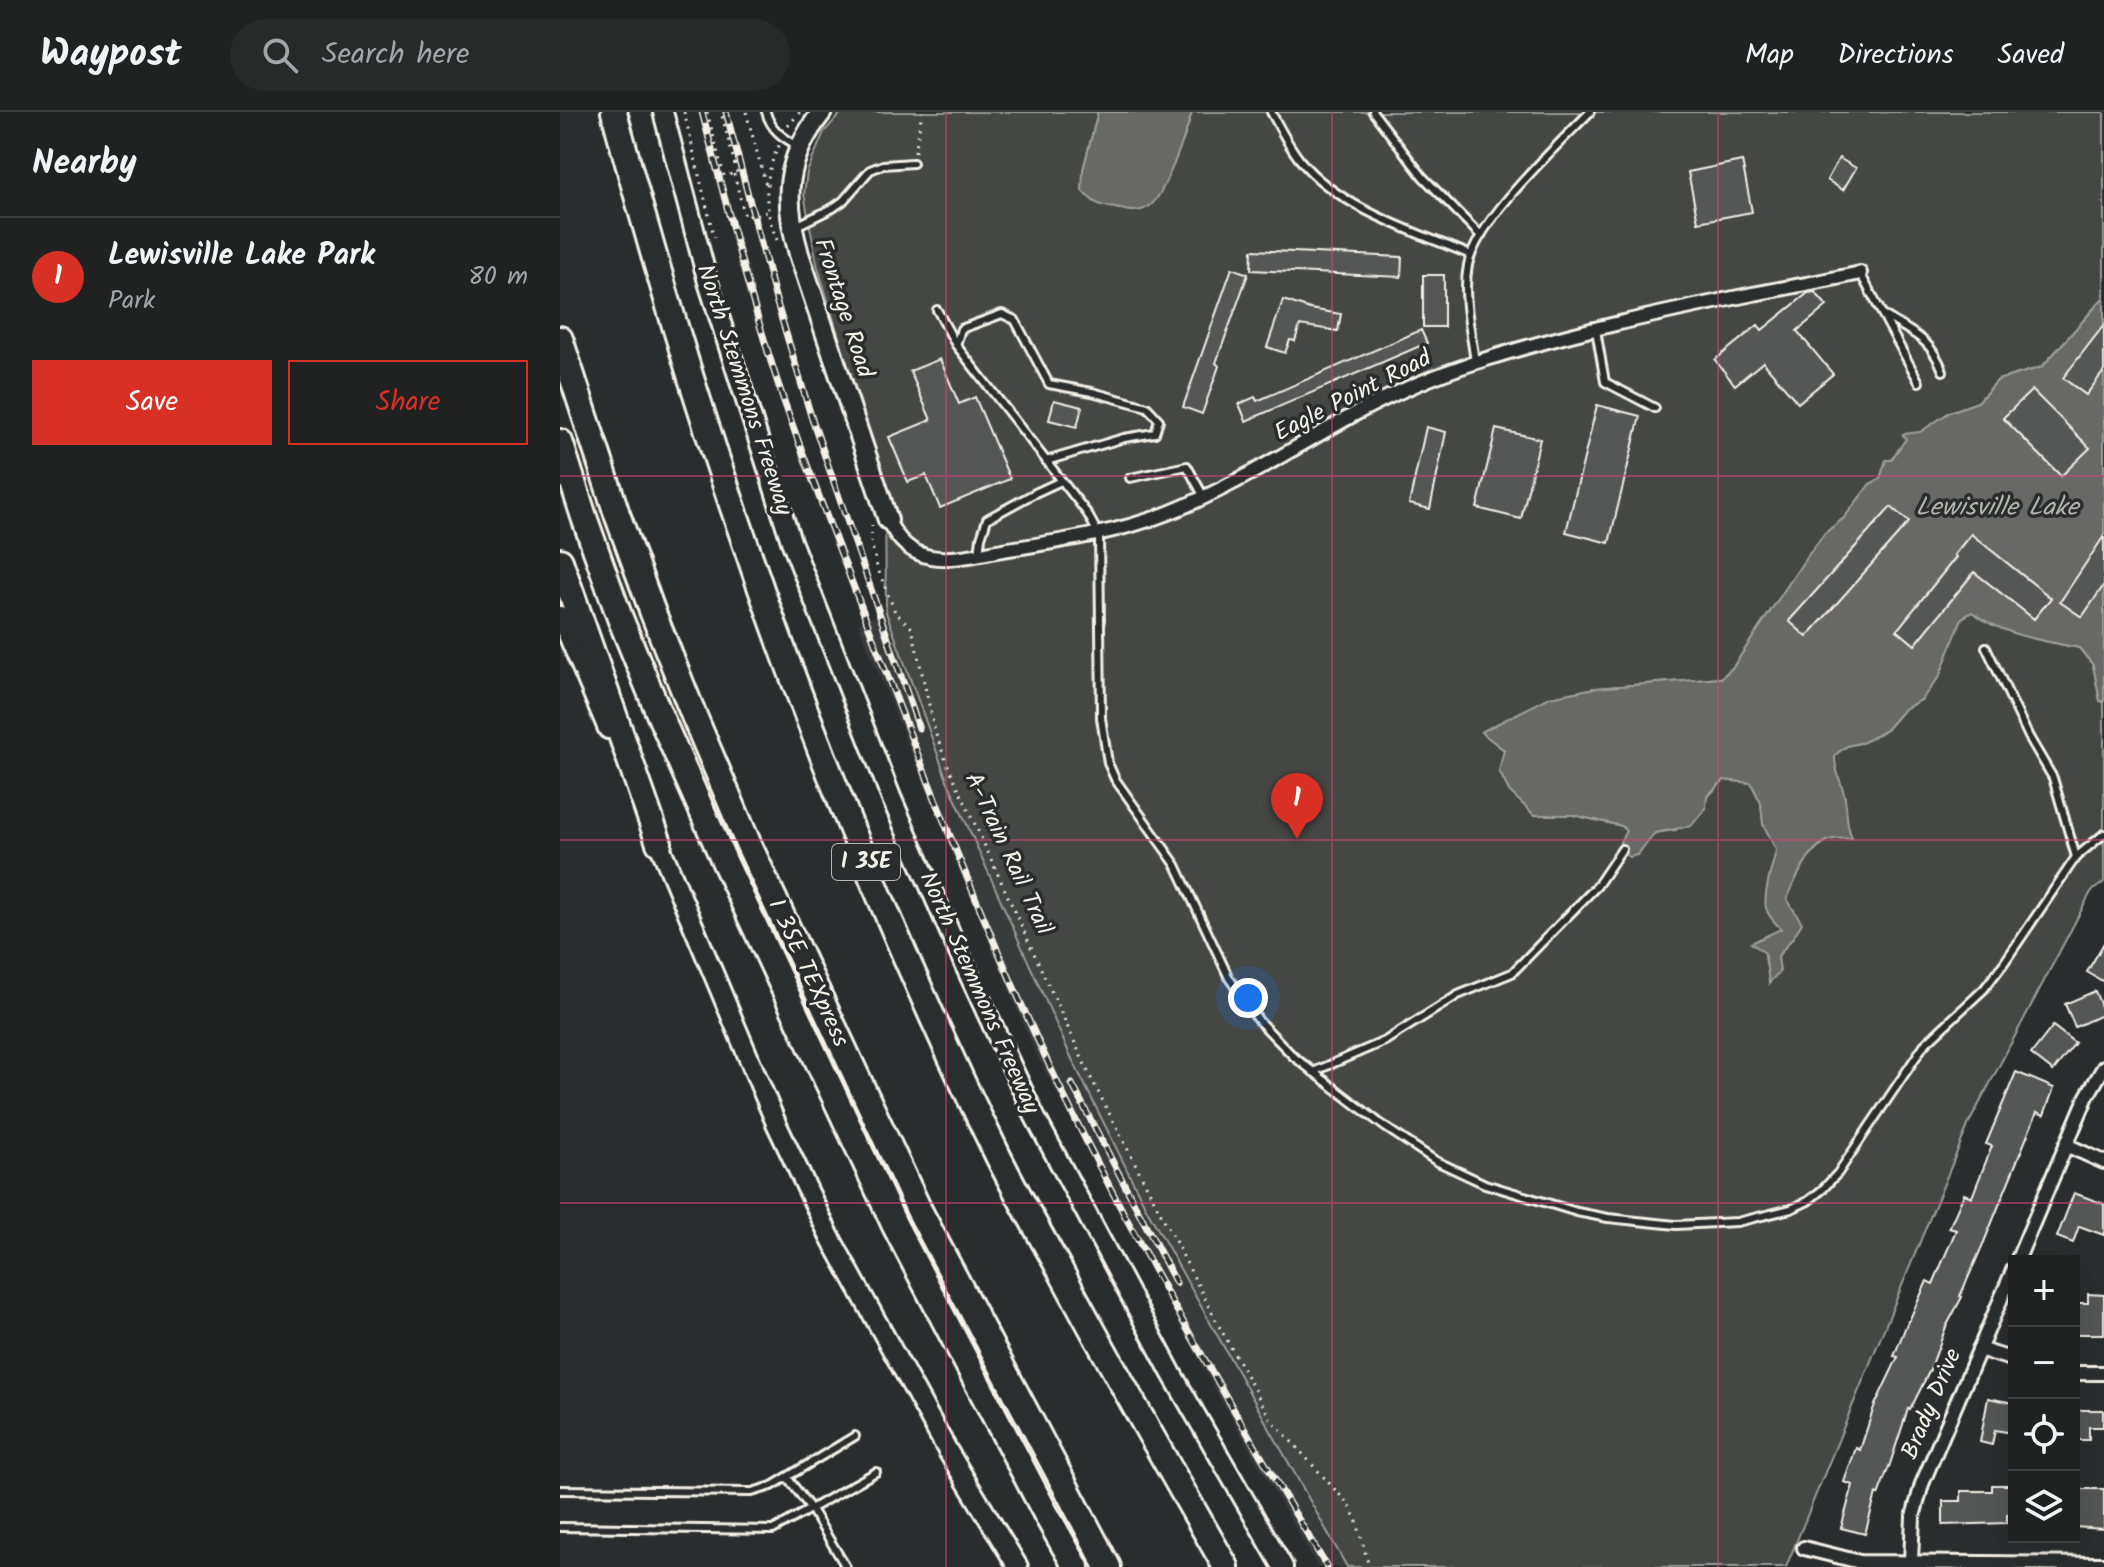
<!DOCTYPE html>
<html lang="en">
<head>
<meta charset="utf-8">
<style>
  :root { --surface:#202222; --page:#282a2a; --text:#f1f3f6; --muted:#a2a4a5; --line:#3d3f40; --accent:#d93025 }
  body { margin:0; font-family:Kalam,sans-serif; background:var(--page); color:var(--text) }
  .controls { position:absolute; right:24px; bottom:24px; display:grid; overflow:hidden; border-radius:0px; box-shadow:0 8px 32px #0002 }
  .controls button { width:72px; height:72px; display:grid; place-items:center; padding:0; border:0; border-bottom:2px solid var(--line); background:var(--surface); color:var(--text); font:40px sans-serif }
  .you { position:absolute; left:688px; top:886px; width:28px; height:28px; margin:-20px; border:6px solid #fff; border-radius:50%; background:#1a73e8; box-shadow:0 0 0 12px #1a73e833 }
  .badge { display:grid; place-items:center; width:52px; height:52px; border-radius:50%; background:var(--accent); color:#fff; font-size:26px; font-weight:700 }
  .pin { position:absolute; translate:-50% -66px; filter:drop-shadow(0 2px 4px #0008) }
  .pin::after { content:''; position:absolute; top:42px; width:28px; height:24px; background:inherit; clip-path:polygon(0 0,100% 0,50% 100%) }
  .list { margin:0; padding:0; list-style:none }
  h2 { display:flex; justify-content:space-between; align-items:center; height:104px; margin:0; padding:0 32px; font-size:34px }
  h2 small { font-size:26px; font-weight:400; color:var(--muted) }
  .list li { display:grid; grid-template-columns:52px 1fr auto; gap:24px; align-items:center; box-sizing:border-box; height:120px; padding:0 32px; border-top:2px solid var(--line) }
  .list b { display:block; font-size:30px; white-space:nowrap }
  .list p { margin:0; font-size:26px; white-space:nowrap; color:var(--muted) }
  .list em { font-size:26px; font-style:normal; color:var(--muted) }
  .actions { display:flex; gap:16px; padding:24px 32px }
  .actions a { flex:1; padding:18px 0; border:2px solid var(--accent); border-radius:0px; text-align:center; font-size:28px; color:var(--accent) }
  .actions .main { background:var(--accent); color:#fff }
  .icon { flex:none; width:44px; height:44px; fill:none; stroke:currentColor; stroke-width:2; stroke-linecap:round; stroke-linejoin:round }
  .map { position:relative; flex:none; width:1544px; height:1455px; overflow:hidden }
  header { display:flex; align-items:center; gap:48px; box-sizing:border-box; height:112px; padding:0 40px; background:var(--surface); border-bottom:2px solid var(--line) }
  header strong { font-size:38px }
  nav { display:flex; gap:44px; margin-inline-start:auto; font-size:28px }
  .search { width:560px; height:72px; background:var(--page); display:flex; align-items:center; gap:20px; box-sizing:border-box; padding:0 28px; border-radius:44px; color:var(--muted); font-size:30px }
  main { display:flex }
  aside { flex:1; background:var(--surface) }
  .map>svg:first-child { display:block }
  .built { fill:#373a3a }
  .green { fill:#444645; stroke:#9c9c96; stroke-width:2 }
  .water { fill:#676866; stroke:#9f9f9a; stroke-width:2 }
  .building { fill:#555756; stroke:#f4f1e8; stroke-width:2 }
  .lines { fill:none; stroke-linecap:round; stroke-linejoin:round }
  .lane-casing { stroke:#f4f1e8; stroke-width:12 }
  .street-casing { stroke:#f4f1e8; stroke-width:18 }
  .secondary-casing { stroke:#f4f1e8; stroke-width:24 }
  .highway-casing { stroke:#f4f1e8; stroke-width:30 }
  .path { stroke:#f4f1e8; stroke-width:3; stroke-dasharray:2 6; stroke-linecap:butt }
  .lane { stroke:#2a2d2e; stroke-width:6 }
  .street { stroke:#2a2d2e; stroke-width:12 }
  .secondary { stroke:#2a2d2e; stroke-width:18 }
  .highway { stroke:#2a2d2e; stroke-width:24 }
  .rail-casing { stroke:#f4f1e8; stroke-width:7 }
  .rail { stroke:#2a2d2e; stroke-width:4; stroke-dasharray:12; stroke-linecap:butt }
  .grid { fill:none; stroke:#cc4377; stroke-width:2; stroke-opacity:0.55 }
  .labels { text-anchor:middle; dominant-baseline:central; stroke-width:7; stroke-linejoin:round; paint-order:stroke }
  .shield { fill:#2a2d2e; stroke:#b7b6b0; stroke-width:2 }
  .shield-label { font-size:22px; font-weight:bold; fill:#f4f1e8 }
  .street-label { font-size:24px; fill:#f4f1e8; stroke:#2a2d2e }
  .water-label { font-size:26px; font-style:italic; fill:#b5b3ae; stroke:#2a2d2e }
</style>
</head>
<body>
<header>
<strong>Waypost</strong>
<div class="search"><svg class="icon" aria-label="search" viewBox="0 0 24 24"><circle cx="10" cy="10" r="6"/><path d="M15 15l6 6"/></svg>Search here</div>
<nav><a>Map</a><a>Directions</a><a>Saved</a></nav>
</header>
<main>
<aside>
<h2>Nearby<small></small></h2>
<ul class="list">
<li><span class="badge">1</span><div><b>Lewisville Lake Park</b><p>Park</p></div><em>80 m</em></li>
</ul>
<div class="actions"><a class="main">Save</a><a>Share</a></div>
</aside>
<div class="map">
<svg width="1544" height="1455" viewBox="0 0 1544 1455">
  <rect width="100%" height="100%" fill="#2a2d2e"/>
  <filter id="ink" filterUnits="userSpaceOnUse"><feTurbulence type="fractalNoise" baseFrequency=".0125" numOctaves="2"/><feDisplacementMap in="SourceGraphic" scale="16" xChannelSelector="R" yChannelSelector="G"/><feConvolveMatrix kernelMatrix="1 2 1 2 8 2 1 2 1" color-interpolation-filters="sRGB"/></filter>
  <g filter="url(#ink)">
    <polygon class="built" points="326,500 387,668 510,943 586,1096 787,1455 758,1455 656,1279 473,936 298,511"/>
    <path class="green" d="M282,0h256l-15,58 83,11 18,-43 8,-26h912v185l-62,70 -44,13 -20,22 -28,10 -30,21 -17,2 3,4 -15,22 -5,-1 -6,19 -10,5 -26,34 -19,15 -19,25 -73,109 -12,11 -126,10 -44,9 -69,35 22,18 30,65h39l49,11 4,5 -6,12 3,10 14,2 18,-22 21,-3 48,-50 27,3 10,20 2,21 14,26 -9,35 13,44c-5,7 -14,17 -16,25 -1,1 4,24 5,28l8,-26 16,-20 -7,-37 8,-19 14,-24 37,-34 -1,-24 -11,-33 1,-10 12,-9 17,-4 22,-12 18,-21 17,-9 18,-23 23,-59 10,-6c31,24 70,28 107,36l14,17 7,36 4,1v180l-13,10 -122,231 -183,444h-439l-201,-359 -76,-153 -123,-275 -61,-168 -1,-121 -68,-227 -13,-70 3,-22 17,-40z"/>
    <g class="water">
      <path d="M538,0h94c-5,18 -27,82 -41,93 -11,9 -22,6 -36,3 -18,-3 -19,-4 -33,-17l1,-21z"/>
      <path d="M1544,185v405l-4,-1 -7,-36 -14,-17c-37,-8 -75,-12 -107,-36l-10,6 -23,59 -18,23 -17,9 -18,21 -22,12 -17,4 -12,9c-1,16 8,29 10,44 3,17 0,22 7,39 -7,1 -19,0 -25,3 -20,9 -32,40 -40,58l15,24 -8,13 -16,20 2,15 -11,12 -4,-30 -14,-10 30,-14c-6,-6 -13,-13 -15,-21 -3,-16 7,-42 10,-58l-13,-26 -2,-21 -10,-20 -27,-3 -17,16 -1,12 -15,18 -36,7 -18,22 -8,2 -6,-4 -3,-11 6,-11 -4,-5 -49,-11h-39l-25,-24 -10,-20 5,-21 -23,-18 69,-35 45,-9 126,-10 12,-11 73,-109 19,-25 19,-15 26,-34 10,-5 6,-19h5l15,-21 -3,-5 17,-2 30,-20 28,-10 20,-22 44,-13z"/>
    </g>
    <g class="building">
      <polygon points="1279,46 1296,56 1283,78 1267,68"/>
      <polygon points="1182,49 1192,100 1138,110 1128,60"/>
      <polygon points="692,138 842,145 841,165 691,158"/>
      <polygon points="672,156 688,162 656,251 659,254 642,302 623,295"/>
      <rect x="863" y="163" width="21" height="52"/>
      <polygon points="1255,180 1267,194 1237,219 1273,262 1238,291 1203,250 1175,273 1155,248 1198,213 1202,218 1248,181"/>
      <polygon points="723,188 750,197 781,202 778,219 740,213 735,229 730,228 725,241 707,235"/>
      <polygon points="1544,213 1544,259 1526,283 1503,266"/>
      <polygon points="861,218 867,231 686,309 679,292 695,285 697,289"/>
      <polygon points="380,247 399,292 415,285 450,367 380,396 366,363 348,370 329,325 371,308 350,259"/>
      <polygon points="1472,278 1530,336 1501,364 1443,306"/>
      <polygon points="494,288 522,295 517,315 489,308"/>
      <polygon points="1037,293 1080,304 1049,431 1006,420"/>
      <polygon points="866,315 886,320 870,397 849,392"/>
      <polygon points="936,317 980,327 961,407 917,396"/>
      <polygon points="1331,395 1349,410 1247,525 1229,509"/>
      <polygon points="1411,422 1491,486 1474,507 1414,460 1355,533 1337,518 1396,445 1394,443"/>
      <polygon points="1544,424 1544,473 1522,505 1500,490"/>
      <polygon points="1544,831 1544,870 1527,860"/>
      <polygon points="1535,879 1544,902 1515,915 1505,892"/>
      <polygon points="1493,914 1515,931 1493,959 1471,942"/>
      <polygon points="1456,960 1494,976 1484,1003 1477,1000 1424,1130 1400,1184 1402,1185 1386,1215 1370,1258 1350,1298 1348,1297 1330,1352 1318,1383 1316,1382 1305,1422 1281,1416 1293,1373 1284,1370 1296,1336 1300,1338 1314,1295 1338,1245 1334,1244 1348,1209 1349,1209 1367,1169 1373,1172 1396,1118 1389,1116 1404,1082 1412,1085 1432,1034 1426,1032"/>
      <polygon points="1514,1081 1544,1092 1544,1123 1519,1114 1513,1131 1497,1125"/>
      <polygon points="1528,1182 1544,1183 1544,1222 1514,1222 1514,1191 1528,1191"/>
      <polygon points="1428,1286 1454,1291 1453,1321 1435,1318 1432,1333 1420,1330"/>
      <polygon points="1514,1298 1543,1298 1543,1315 1529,1315 1529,1328 1514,1328"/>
      <polygon points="1432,1373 1454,1373 1454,1402 1447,1402 1447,1411 1383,1413 1383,1389 1401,1389 1401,1379 1432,1379"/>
      <polygon points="1514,1377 1544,1377 1544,1417 1514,1415"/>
    </g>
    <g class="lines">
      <g class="lane-casing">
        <g id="lane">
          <path d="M206,0c5,18 16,25 32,34"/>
          <path d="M711,0c9,16 17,33 29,48 38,48 116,72 171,95"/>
          <polyline points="813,0 863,65 921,124"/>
          <polyline points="234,115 273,96 283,89 310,58 323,53 353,51"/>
          <polyline points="1300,161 1359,270"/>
          <polyline points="377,198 396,233"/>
          <path d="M1327,205c28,18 43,21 56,54"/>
          <polyline points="1036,218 1045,270 1095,296"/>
          <path d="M915,250c-4,-31 -13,-66 -7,-97 10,-46 88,-118 122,-153"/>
          <polyline points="486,349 564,326 595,321 599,308 587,295 532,280 489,272 455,208 442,202 401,217 396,233 527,401 539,423 541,606 548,651 555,667 616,753 669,866 699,909 733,944 825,1015 876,1049 925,1072 1017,1100 1048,1106 1116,1113 1177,1110 1231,1097 1248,1089 1263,1077 1278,1061 1364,933 1424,877 1444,851 1516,745 1544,722"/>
          <polyline points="570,366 627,354 644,385"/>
          <polyline points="419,442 421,426 427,407 475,381 501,369"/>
          <polyline points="1426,535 1469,625 1493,666 1516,745"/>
          <polyline points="753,960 825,929 898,883 952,861 1037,774 1062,737"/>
          <polyline points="227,1365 251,1397 286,1455"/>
          <polyline points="0,1378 192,1380 212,1374 295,1324"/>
          <polyline points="0,1415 213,1418 316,1360"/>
        </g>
      </g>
      <g class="street-casing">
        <g id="street">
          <path d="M328,408c24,53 68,38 115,30 56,-9 112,-16 165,-37 66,-26 125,-65 187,-99 39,-21 80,-39 122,-52 90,-29 184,-49 276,-68 36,-7 72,-13 107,-21"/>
          <polyline points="1506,1033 1544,1050"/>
          <polyline points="1457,1149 1527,984 1544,955"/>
          <polyline points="1419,1237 1454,1248"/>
          <polyline points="1514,1261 1544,1261"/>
          <polyline points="1244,1436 1300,1450 1544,1452"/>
          <polyline points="1351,1449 1353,1405 1362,1372 1454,1156"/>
        </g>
      </g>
      <g class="secondary-casing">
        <g id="secondary">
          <polyline points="103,0 148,170 231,429 331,685 395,832 474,1003 612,1262 723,1455"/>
          <path d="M262,0c-37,47 -39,86 -23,142l89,266"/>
          <polyline points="0,504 48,617"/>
          <polyline points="94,720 216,1011 270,1125 389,1341 458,1455"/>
        </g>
      </g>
      <g class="highway-casing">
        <g id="highway">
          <path d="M54,0c96,359 220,711 384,1044 19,38 40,75 61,112 54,101 110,200 167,299"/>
          <polyline points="0,227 57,402 93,501 134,604 188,731 359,1098 548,1455"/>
          <polyline points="0,330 24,405 60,506 100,604 165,751 335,1114 486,1402 516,1455"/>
          <polyline points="0,449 99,731"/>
        </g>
      </g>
      <g class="path">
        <polyline points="124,0 154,125"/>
        <polyline points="147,0 164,64 177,61 161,0"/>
        <polyline points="186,0 206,73"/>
        <polyline points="228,14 240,0"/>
        <polyline points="355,40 362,0"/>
        <polyline points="174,62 185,105 207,100"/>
        <path d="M217,128c-14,-32 -14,-65 3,-96"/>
        <polyline points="312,413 311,429 317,455 335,500 352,516 375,620 386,649 531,966 659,1214 710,1306 789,1393 797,1410 809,1455"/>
      </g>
      <use href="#lane" class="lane"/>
      <use href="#street" class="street"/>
      <use href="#secondary" class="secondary"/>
      <use href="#highway" class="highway"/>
      <g class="rail-casing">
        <g id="rail">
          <path d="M142,0c26,98 50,196 83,292 28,80 60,159 90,239 55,145 111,288 177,428 81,171 178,334 275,496"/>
          <polyline points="166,0 216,188 251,304 359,616"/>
          <polyline points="512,972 616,1171"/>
        </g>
      </g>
      <use href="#rail" class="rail"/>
    </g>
  </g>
  <path class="grid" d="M386,0v1455M772,0v1455M1158,0v1455M0,364h1544M0,728h1544M0,1091h1544"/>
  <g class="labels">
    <rect class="shield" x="272" y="732" width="68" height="36" rx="6"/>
    <g class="shield-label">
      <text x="306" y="750">I 35E</text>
    </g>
    <g class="street-label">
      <text transform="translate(283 196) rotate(72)">Frontage Road</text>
      <text transform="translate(184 278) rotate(72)">North Stemmons Freeway</text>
      <text transform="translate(793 284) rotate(-27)">Eagle Point Road</text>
      <text transform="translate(448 742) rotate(65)">A-Train Rail Trail</text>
      <text transform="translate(248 861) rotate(65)">I 35E TEXpress</text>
      <text transform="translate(419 881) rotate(66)">North Stemmons Freeway</text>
      <text transform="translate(1372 1292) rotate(-67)">Brady Drive</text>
    </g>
    <g class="water-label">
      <text x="1437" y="396">Lewisville Lake</text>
    </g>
  </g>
</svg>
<div class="controls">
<button>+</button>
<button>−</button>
<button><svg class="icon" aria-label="locate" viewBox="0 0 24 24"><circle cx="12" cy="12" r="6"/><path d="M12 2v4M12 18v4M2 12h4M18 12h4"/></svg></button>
<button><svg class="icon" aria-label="layers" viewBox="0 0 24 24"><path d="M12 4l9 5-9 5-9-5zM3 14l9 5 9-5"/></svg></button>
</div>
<div class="you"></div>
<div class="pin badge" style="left:737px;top:727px">1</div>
</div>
</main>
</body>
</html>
